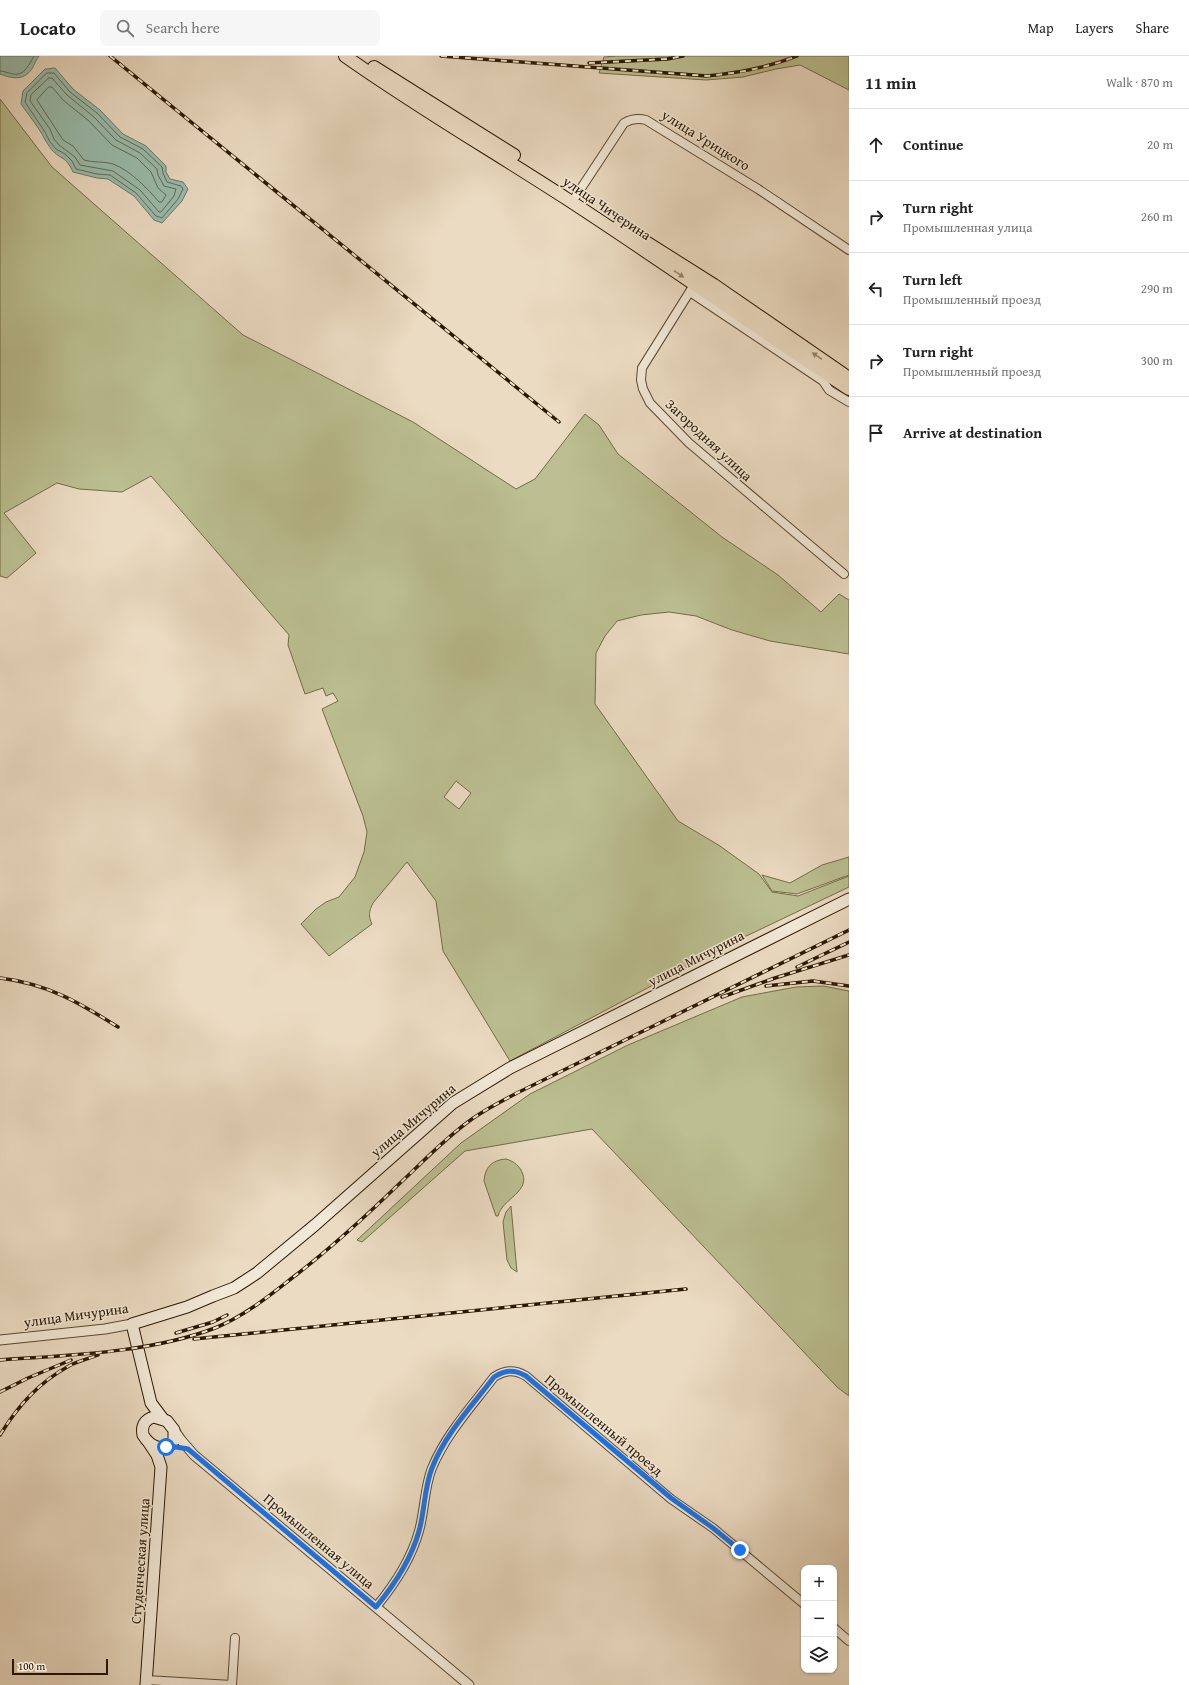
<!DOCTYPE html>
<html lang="en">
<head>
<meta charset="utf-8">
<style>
  :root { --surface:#fff; --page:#f6f6f6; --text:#222; --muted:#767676; --line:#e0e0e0 }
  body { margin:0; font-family:"Gentium Book Plus",serif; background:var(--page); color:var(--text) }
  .controls { position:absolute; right:12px; bottom:12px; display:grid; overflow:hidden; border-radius:8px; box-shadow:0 1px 3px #0004 }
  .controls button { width:36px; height:36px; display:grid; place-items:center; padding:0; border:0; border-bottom:1px solid var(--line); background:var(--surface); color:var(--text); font:20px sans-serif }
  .scale { position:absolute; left:12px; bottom:10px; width:96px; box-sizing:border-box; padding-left:4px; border:2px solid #2c1800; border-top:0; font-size:11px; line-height:14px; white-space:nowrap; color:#2c1800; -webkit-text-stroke:3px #f2e8d7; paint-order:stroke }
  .stop { position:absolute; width:12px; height:12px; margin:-9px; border:3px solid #1a73e8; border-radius:50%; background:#fff }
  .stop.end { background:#1a73e8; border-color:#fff; box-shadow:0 1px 4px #0008 }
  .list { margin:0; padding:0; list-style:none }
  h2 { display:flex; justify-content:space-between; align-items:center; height:52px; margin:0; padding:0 16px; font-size:17px }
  h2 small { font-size:13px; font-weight:400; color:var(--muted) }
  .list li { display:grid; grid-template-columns:26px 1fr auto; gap:12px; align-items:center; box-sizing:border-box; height:72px; padding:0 16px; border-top:1px solid var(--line) }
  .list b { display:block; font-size:15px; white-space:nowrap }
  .list p { margin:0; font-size:13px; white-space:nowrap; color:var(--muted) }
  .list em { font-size:13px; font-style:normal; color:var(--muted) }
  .icon { flex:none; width:22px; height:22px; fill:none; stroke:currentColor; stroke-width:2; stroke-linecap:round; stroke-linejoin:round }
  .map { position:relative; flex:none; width:849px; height:1629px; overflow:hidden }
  header { display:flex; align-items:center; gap:24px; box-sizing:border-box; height:56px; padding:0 20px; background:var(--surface); border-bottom:1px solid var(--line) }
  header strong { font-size:19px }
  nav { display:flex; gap:22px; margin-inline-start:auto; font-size:14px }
  .search { width:280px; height:36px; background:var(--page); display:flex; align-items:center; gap:10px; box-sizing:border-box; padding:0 14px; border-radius:8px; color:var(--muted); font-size:15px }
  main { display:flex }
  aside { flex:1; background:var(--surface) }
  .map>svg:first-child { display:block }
  .green { fill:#bbbf91; stroke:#746c48; fill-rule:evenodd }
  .water { fill:#99bcac; stroke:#6d7a67 }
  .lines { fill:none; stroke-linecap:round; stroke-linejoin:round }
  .shore { stroke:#626a56; stroke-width:1 }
  .minor-casing { stroke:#5c4930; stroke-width:10 }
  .tertiary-casing { stroke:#5c4930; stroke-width:11 }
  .secondary-casing { stroke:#2c1800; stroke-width:13 }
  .primary-casing { stroke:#2c1800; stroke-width:14 }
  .minor { stroke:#f2e8d7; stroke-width:8 }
  .tertiary { stroke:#f2e8d7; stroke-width:9 }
  .secondary { stroke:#f2e8d7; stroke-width:11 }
  .primary { stroke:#ebdbc2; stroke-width:12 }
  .rail-casing { stroke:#2c1800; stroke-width:3.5 }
  .rail { stroke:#f2e8d7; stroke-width:2; stroke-dasharray:6; stroke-linecap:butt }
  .oneway { fill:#95836b }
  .route { stroke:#1a73e8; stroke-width:5 }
  .labels { text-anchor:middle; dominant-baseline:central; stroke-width:3; stroke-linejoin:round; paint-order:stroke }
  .street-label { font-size:14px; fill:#2c1800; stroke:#f2e8d7 }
</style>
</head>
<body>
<header>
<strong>Locato</strong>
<div class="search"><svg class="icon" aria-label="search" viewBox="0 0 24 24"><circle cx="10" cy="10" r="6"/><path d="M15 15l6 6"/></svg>Search here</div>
<nav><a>Map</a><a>Layers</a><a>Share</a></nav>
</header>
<main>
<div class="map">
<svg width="849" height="1629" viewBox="0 0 849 1629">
  <rect width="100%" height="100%" fill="#ebdbc2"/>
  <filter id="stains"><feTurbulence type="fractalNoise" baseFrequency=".005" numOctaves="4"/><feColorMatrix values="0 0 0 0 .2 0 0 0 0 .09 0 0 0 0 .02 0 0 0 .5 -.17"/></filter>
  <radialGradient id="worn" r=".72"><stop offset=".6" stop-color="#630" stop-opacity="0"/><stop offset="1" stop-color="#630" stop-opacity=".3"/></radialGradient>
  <g class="green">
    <polygon points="617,0 849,0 849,34 800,9 776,13 743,21 706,24 599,17 604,1"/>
    <path d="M0,43l52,68 191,168 170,87 103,67 19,-10 50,-65 14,11 19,29 104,83 56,38 43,37 18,-18 10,6v54l-79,-13 -38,-11 -36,-14 -27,-4 -28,3 -24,6 -12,15 -9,17 -1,51 83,117 42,25 39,28 13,18 26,4 51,-20v11l-111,53 -228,121 -67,-110 -7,-50 -29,-39 -34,41c-4,8 -5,13 -1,21l-43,32 -28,-32 15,-15 10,-7 13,-5 16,-20 9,-25 3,-20 -4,-16 -41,-107 16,-8 -5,-8 -7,3 -3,-8 -18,6 -17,-49 1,-10 -138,-159 -29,16 -43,-3 -22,-6 -53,30 32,40 -29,25 -7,-2zM456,725l15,12 -12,16 -15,-12z"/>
    <polygon points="849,801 849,819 797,838 772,835 762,819 790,827 822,809"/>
    <polygon points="823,930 849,935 849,1340 837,1331 592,1073 465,1095 362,1186 357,1184 461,1087 530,1038 628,989 742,941 796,931"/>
    <path d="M506,1103c7,2 11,5 15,11 12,22 -19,28 -23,46h-2l-12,-35c1,-14 8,-21 22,-22z"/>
    <polygon points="511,1150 517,1216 511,1212 507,1204 503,1166 506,1156"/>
  </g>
  <g class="water">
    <path d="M0,0h39c-3,4 -4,7 -6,11 -8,14 -20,12 -33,7z"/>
    <path d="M55,12l18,21 27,21 23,24 23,12 20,20v6l4,7 13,3 5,7 -6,12 -20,22 -8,-3 -20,-24 -26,-17 -11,-1 -24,-6c-7,-16 -12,-12 -21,-22 -4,-5 -7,-10 -10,-16 -6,-10 -14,-20 -21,-30l2,-13 22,-22z"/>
  </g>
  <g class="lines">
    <g class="shore">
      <path d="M0,15c4,0 8,2 13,3 12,2 16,-10 21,-18"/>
      <polygon points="47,17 54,17 70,36 97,57 120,81 143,93 162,111 163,117 167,126 181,130 183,133 178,143 162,162 156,160 136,137 110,119 97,118 76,113 72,105 65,98 56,93 50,86 45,76 25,46 27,37"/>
      <polygon points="49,22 52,22 67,39 94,61 116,84 140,97 157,113 158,119 164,130 176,133 174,140 161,156 159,156 140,134 113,115 80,109 75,101 59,89 54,83 50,73 30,45 31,39"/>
      <path d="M49,31h3l11,13 26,21 23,24 25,13 14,14 7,16 8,7 -4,7h-3c-11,-13 -29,-32 -46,-38 -9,-3 -19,-1 -29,-4l-11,-14 -10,-6 -26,-40z"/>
    </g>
    <g class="minor-casing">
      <g id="minor">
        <path d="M576,140l48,-73c7,-4 14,-5 22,-3l112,69 91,61"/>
        <polyline points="697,224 642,312 641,324 643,333 650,347 689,387 844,518"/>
        <polyline points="690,236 823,325 829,334 849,346"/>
        <path d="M376,1551c19,-23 35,-47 43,-76 6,-21 5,-43 13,-63 14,-34 40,-62 62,-91 11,-7 20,-8 32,-1l145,123 42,29 91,76"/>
        <polyline points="834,1572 849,1585"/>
        <polyline points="146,1624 232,1629 235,1582"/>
      </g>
    </g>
    <g class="tertiary-casing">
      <g id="tertiary">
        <polyline points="0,1284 105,1273 132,1268"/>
        <polyline points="174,1374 181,1384 194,1399 469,1629"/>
      </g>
    </g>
    <g class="secondary-casing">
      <g id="secondary">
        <path d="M154,1361l13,4 7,9v10c-8,14 -24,7 -31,-5 -2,-9 2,-16 11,-18z"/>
        <polyline points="163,1363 151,1347 132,1268 187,1251 213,1240 234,1232 257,1217 315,1169 453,1047 510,1012 849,843"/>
        <polyline points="146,1629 161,1411 157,1399 149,1387"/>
      </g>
    </g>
    <g class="primary-casing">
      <g id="primary">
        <path d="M345,0c72,51 148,95 222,143 95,62 187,127 282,190"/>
        <polyline points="374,11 514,99"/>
        <polyline points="619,169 714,229 849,322"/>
      </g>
    </g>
    <use href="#minor" class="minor"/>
    <use href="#tertiary" class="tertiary"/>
    <use href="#secondary" class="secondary"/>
    <use href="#primary" class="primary"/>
    <g class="rail-casing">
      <g id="rail">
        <polyline points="110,0 559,366"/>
        <path d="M441,0l266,20c31,-3 60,-8 90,-20"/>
        <polyline points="589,7 667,3 683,0"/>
        <polyline points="797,911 849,886"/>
        <path d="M0,922c48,6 78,24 118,49"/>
        <polyline points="766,930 813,925 849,930"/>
        <polyline points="722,941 775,922 849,899"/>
        <polyline points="176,1277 213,1266 227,1259"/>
        <polyline points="194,1283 686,1233"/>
        <path d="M0,1304c69,-5 150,-7 215,-32 30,-12 55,-33 81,-53 36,-28 69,-58 102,-90 24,-22 47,-47 74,-66 14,-10 30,-18 45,-26l332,-163"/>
        <polyline points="0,1336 28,1322 71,1304"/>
        <path d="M0,1379c18,-29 38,-52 69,-69 9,-5 19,-7 29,-11"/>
      </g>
    </g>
    <use href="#rail" class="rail"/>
  </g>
  <defs><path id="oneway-solid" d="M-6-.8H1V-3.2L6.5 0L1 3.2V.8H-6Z"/></defs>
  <g class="oneway">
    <use href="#oneway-solid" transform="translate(679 218) rotate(34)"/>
    <use href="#oneway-solid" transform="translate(817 300) rotate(-146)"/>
  </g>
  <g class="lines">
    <path class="route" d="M166,1391l4,-1 18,3 188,158c19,-23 35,-47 43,-76 6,-21 5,-43 13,-63 13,-34 40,-62 62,-91 11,-7 20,-8 32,-1l145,122 42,30 27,22"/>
  </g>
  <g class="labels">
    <g class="street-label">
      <text transform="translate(706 84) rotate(32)">улица Урицкого</text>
      <text transform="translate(607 152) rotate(34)">улица Чичерина</text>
      <text transform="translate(709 384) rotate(43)">Загородняя улица</text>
      <text transform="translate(696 902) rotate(-27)">улица Мичурина</text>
      <text transform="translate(413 1064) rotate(-40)">улица Мичурина</text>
      <text transform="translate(76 1259) rotate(-8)">улица Мичурина</text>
      <text transform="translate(604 1369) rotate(40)">Промышленный проезд</text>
      <text transform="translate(319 1485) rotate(40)">Промышленная улица</text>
      <text transform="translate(140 1505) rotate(-86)">Студенческая улица</text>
    </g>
  </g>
  <rect width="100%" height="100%" filter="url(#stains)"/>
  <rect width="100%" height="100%" fill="url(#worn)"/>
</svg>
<div class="controls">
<button>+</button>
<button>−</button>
<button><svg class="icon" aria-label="layers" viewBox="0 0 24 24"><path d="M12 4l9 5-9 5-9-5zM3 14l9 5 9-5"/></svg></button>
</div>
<div class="scale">100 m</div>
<div class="stop" style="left:166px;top:1391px"></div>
<div class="stop end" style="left:740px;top:1494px"></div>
</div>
<aside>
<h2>11 min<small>Walk · 870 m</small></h2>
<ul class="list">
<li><svg class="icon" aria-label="ahead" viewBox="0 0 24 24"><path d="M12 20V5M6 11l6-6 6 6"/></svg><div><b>Continue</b></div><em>20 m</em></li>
<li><svg class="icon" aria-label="right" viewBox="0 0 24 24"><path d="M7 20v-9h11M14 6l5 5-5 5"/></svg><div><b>Turn right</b><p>Промышленная улица</p></div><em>260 m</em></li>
<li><svg class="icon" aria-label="left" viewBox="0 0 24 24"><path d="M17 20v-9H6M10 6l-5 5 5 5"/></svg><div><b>Turn left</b><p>Промышленный проезд</p></div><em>290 m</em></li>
<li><svg class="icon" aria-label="right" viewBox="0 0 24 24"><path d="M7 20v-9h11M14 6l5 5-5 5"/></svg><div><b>Turn right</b><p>Промышленный проезд</p></div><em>300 m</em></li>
<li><svg class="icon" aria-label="arrive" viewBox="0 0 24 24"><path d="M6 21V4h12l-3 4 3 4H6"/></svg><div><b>Arrive at destination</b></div></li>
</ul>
</aside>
</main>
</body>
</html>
